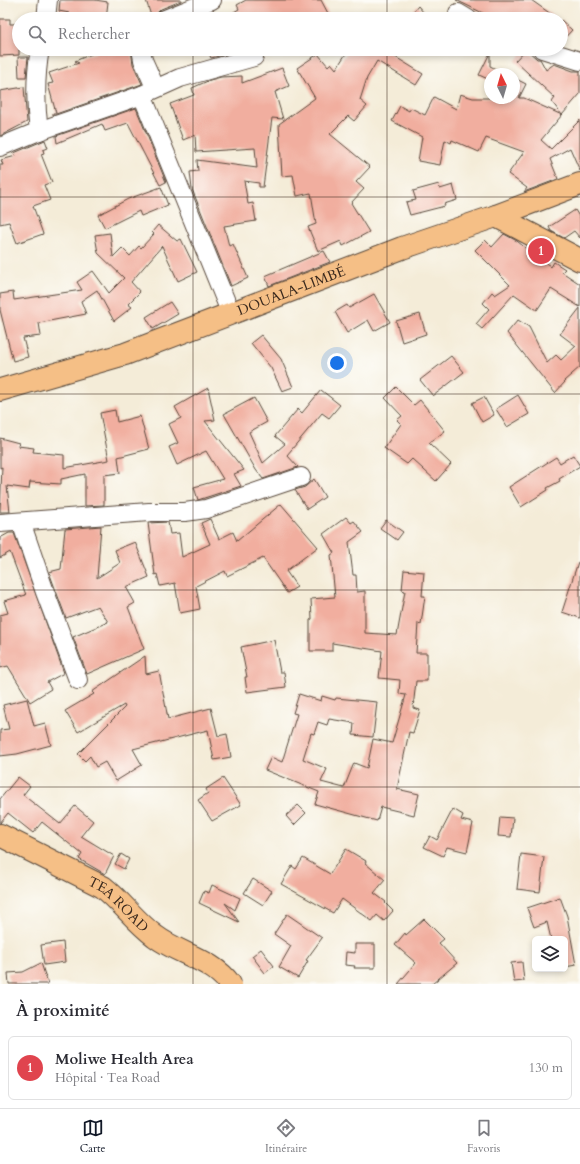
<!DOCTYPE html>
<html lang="fr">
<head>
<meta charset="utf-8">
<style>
  :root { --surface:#fff; --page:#f7f7f7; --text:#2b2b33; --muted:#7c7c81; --line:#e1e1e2; --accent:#111827 }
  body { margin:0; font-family:Cardo,serif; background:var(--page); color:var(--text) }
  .controls { position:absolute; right:12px; bottom:12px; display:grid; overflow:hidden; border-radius:6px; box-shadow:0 2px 6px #0003 }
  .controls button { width:36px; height:36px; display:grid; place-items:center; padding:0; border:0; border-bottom:1px solid var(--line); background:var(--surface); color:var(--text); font:20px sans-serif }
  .compass { position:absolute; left:484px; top:68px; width:36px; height:36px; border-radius:50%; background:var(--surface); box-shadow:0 2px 6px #0003; rotate:355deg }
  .you { position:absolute; left:337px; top:363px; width:14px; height:14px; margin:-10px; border:3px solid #fff; border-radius:50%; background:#1a73e8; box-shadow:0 0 0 6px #1a73e833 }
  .badge { display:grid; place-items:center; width:26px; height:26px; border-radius:50%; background:var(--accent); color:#fff; font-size:13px; font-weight:700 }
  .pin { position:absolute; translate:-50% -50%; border:2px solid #fff; box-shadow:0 1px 4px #0006 }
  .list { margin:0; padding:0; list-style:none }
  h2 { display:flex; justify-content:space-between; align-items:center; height:52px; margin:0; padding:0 16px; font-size:17px }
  h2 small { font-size:13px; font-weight:400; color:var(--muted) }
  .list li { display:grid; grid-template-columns:26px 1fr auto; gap:12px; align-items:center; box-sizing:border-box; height:64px; margin:0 8px 8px; padding:0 8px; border:1px solid var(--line); border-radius:6px }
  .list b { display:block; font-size:15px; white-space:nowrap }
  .list p { margin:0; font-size:13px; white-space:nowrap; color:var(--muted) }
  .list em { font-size:13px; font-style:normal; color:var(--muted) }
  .icon { flex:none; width:22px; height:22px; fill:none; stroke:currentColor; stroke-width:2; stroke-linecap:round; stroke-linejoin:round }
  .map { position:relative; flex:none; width:580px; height:984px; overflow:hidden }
  .search { position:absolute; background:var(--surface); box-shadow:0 2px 6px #0003; left:12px; right:12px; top:12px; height:44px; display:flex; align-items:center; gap:10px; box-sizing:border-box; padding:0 14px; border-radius:22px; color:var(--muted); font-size:15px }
  .sheet { height:124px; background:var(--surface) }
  nav { display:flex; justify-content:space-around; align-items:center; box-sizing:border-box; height:56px; border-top:1px solid var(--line); background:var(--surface); font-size:11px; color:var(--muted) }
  nav a { display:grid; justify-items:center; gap:2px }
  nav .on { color:var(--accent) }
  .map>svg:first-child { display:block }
  .building { fill:#f1ae9f }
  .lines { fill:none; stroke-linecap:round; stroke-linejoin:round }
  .minor-casing { stroke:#57473a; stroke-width:20 }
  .major-casing { stroke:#57473a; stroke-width:24 }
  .highway-casing { stroke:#57473a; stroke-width:24 }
  .minor { stroke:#fff; stroke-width:18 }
  .major { stroke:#f5bf86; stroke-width:22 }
  .highway { stroke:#f5bf86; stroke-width:22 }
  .grid { fill:none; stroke:#3b2a1e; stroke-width:1; stroke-opacity:0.55 }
  .labels { text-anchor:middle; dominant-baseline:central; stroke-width:3; stroke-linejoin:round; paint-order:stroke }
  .street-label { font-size:14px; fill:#3b2a1e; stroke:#fdfcf7 }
</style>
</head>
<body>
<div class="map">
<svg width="580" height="984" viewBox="0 0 580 984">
  <rect width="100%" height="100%" fill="#fdfcf7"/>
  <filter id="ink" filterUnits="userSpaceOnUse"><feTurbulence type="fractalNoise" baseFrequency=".025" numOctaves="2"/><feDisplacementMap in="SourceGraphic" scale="8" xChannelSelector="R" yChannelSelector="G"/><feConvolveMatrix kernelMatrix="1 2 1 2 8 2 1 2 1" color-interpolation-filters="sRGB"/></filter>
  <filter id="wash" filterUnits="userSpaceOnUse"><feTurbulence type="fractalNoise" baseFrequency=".012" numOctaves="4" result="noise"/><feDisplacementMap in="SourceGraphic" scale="16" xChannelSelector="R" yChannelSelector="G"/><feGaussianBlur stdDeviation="0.9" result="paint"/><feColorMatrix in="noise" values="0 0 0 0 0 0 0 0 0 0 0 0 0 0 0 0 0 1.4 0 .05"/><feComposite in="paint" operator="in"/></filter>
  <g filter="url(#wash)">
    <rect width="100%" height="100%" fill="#f4ecd8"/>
    <g id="blocks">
      <g class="building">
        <polygon points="60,0 95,0 108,2 106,19 66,19 69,13 59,11"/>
        <polygon points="146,0 181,0 181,1 161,9 157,13 155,19 152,19"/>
        <polygon points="246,0 321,0 331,19 222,19 239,9 237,5"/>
        <polygon points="456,0 531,0 558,19 495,19"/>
        <polygon points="418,6 429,19 407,19"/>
        <polygon points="0,19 10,19 10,24 19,24 19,55 0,56"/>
        <polygon points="561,20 572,30 561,42"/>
        <polygon points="103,49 131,49 133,64 142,84 53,115 53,113 56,113 48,84 53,83 49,73 79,63 75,61"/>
        <polygon points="207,49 225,49 227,54 211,58"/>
        <polygon points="349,49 393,49 389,53 423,74 416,85 377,61 367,78 360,100 367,106 354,121 348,116 330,134 370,167 356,182 364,189 351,203 369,232 343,246 341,241 318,251 308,227 316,224 311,193 297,196 293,175 282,176 279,124 315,98 297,68 318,54 328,66 331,63 336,69"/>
        <polygon points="526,49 537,59 540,59 546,70 554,64 573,71 580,71 580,94 562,115 552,102 555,98 515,61"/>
        <polygon points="490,53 490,66 506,74 490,74 490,80 479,75"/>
        <polygon points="18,57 28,57 26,77 19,77"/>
        <polygon points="282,68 289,86 275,92 283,119 272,118 263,187 259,187 259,183 244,181 248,204 253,203 256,221 224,226 229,246 233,244 248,278 231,286 192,189 190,172 198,171 197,160 257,168 255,148 196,152 195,135 183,140 170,104 194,95 192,88 210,80 221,77 242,76 242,83"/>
        <polygon points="514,78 526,84 519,98 524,98 562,115 541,140 551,149 580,120 580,171 570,148 550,159 558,179 524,192 527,188 508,174 524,152 486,138 479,152 452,140 451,143 445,140 440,165 418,161 422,137 392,121 400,106 409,111 411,108 425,115 434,97 456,109 460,94 473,98 514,98"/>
        <polygon points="24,87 27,122 0,136 0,91"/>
        <polygon points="136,108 166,182 160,185 128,123 105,131 102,124 57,143 56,136"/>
        <polygon points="45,140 48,148 43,150 44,153 41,154 52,182 44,185 50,200 33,206 43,234 17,243 9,222 0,224 0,165 3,165 1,160 16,156 14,153"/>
        <polygon points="439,184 440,189 453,185 457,200 444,204 445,206 410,215 406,202 416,200 413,191"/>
        <polygon points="161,187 168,205 141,216 139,211 105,228 98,215 128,199"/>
        <polygon points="575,210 580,218 580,238 574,231 564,238 551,231 549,227"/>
        <polygon points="158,225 177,241 181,239 197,272 178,281 162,246 131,282 140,292 128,304 132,307 114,321 97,290 81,301 86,314 39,323 41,336 23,338 28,357 13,361 0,310 0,294 13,292 14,300 82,290 77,282 93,271 109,293 124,278 98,253 95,235 110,233 113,257 122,248 130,256 139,246 141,248 154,234 152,232"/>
        <polygon points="504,234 517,241 529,251 531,249 551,267 554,262 565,269 562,272 580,284 580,307 551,289 537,310 514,294 482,329 476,324 489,309 483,303 492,292 495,295 510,285 475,250 485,240 492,247"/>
        <polygon points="324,251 330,262 269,286 265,276"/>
        <polygon points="374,294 390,322 374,331 368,320 347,333 335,312 347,305 349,308"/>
        <polygon points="170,302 178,314 153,329 146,317"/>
        <polygon points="580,308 580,367 564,381 565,382 555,393 507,333 518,320 529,327 547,363 556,355 561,360 576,346 560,334"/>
        <polygon points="420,314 426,334 402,342 396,321"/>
        <polygon points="261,335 281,359 293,387 282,391 271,368 251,343"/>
        <polygon points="451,356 464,372 433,396 420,380"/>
        <polygon points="396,387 414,405 420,400 445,431 429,443 451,464 436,481 412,459 407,464 384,448 401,424 397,420 402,416 385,398"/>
        <polygon points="208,388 215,420 205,421 244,470 234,474 241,486 198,500 194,487 223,479 206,451 177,465 169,447 178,443 169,424 181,418 175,407"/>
        <polygon points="321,390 340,405 329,418 322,413 287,455 298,467 263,479 256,470 224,414 254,398 267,422 249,432 263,463 285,444 275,436 298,409 302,413"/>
        <polygon points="518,395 529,414 507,427 496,409"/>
        <polygon points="484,397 494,415 482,422 472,403"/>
        <polygon points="115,410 117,422 140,416 149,449 118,457 120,473 104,475 104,505 85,506 85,474 61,479 61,484 30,482 29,489 7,486 10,512 0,512 2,467 0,468 0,438 19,443 18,446 34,448 33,452 64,455 64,468 109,460 100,413"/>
        <polygon points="573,455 580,466 559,479 560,481 547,488 548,490 521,507 509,487 556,457 560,463"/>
        <polygon points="314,479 325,497 307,509 295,490 305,487"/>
        <polygon points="281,504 318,547 286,571 297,587 287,593 263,558 227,576 225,571 196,586 200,609 180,613 175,583 160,586 157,574 155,575 148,523 168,522 170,534 179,533 182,557 210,544 201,523 210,519 219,539 233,532 237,541"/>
        <polygon points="346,517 351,523 354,521 363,532 349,542 353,575 356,575 357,592 365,591 365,633 397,635 405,591 402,590 404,570 424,572 422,596 425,596 421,624 418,623 416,653 427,653 427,681 416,681 413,708 420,710 413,733 409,732 397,789 419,794 414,815 381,807 377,821 315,804 319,792 265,770 271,757 282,762 297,714 293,713 299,694 321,701 322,696 335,700 336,698 377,702 373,737 353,735 354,723 329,719 327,725 318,722 314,734 311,733 303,759 327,769 321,782 344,788 354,763 367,768 373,739 392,743 406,695 399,694 400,680 379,678 382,651 332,643 332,651 310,651 310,620 312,619 311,599 335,597 331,555 334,553 323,534"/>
        <polygon points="386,520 403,532 397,540 380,528"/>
        <polygon points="101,526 97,578 120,563 115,550 135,542 149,577 126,587 135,603 128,607 144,649 87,674 73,637 108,622 98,606 66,618 49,572 61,569 65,529"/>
        <polygon points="9,533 14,533 64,673 47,682 51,689 30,702 8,666 0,668 0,615 8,613 4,601 26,595 10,552 0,558 0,538"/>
        <polygon points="578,562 580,562 580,618 562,612"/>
        <polygon points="274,640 280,672 284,672 286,687 247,692 245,677 247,677 241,647"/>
        <polygon points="145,656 146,674 159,671 168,719 211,708 218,736 227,734 231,757 214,760 208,730 133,749 142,765 116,781 105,762 96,767 90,756 85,761 78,754 125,707 124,705 78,732 65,711 94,694 92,692"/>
        <polygon points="27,699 34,726 45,723 51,745 17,754 0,756 0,730 9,729 3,705"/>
        <polygon points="18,777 30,786 23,795 60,824 75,806 93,821 81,836 114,856 105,874 79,859 82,854 42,822 33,833 8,813 0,823 0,799"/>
        <polygon points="223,778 241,805 212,821 198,800 208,793 206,789"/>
        <polygon points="298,805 306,813 294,825 286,816"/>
        <polygon points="453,809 463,815 461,820 473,823 467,852 447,847 443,856 424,847 430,836 437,840"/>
        <polygon points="500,817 513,818 511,837 498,836"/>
        <polygon points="346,849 366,861 365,863 385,880 374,893 386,902 385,903 393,911 384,921 377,915 372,921 342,899 333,913 281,884 292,866 296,869 303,858 330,874"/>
        <polygon points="121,854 129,859 124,869 115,864"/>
        <polygon points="521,854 544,857 540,892 517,889"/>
        <polygon points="253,879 272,891 263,905 244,893"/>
        <polygon points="212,885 240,898 235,910 225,903 239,922 199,903 204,891 209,893"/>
        <polygon points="560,897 567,916 576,965 565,967 565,939 551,939 547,922 534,927 527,908"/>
        <polygon points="287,914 322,938 306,960 308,961 298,978 279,967 291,946 274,934"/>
        <polygon points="424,919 444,939 439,943 457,963 432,984 398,984 416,963 395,945 405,933 406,935"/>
        <polygon points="63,942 65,962 44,965 41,945"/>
        <polygon points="355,944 375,944 375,968 354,968 355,966 345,965 346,952 355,953"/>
        <polygon points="261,949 274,966 265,973 252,956"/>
        <polygon points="522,962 524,981 514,982 511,963"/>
        <polygon points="41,963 48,984 9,984 8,973 23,972"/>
      </g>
    </g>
  </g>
  <g filter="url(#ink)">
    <use href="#blocks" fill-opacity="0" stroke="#57473a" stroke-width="1"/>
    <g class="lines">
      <g class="minor-casing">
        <g id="minor">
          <polyline points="458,13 468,19"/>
          <polyline points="46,19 48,0"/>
          <polyline points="165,19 212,0"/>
          <polyline points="141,49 143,60 155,87"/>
          <polyline points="542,49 580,61"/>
          <polyline points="142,95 231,314"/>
          <polyline points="39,131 142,95 180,78 254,57"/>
          <path d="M0,147l39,-16c-4,-28 -4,-54 1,-82"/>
          <polyline points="21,522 45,592 78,680"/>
          <polyline points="0,523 149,512 185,512 206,509 301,477"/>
        </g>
      </g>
      <g class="major-casing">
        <g id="major">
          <polyline points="496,216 580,260"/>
          <path id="s1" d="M0,835l103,52c19,15 33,35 52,49 23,18 57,23 75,48"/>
        </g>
      </g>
      <g class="highway-casing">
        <g id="highway">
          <path id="s2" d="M0,390l125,-36 277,-106 94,-32 84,-32"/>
        </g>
      </g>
      <use href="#minor" class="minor"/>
      <use href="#major" class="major"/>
      <use href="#highway" class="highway"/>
    </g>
  </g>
  <path class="grid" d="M193,0v19M387,0v19M193,49v935M387,49v935M0,197h580M0,394h580M0,590h580M0,787h580"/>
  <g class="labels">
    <g class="street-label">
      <text stroke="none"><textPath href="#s2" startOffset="308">DOUALA-LIMBÉ</textPath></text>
      <text stroke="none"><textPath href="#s1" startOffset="138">TEA ROAD</textPath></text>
    </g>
  </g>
</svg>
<div class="controls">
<button><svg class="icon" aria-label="layers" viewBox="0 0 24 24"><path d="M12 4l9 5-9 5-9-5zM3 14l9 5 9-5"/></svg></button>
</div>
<svg class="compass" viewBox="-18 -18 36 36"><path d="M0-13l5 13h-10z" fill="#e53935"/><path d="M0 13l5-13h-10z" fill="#7c7c81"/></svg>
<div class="you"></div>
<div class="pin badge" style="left:541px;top:251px;background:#e0444e">1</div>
<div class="search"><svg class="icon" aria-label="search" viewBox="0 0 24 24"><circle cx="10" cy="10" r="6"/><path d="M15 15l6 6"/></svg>Rechercher</div>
</div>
<section class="sheet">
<h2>À proximité<small></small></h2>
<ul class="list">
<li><span class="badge" style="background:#e0444e">1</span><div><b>Moliwe Health Area</b><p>Hôpital · Tea Road</p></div><em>130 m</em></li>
</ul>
</section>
<nav>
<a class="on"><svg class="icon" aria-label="map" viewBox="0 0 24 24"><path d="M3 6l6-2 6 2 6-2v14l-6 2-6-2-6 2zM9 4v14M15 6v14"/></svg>Carte</a>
<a><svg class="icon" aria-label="directions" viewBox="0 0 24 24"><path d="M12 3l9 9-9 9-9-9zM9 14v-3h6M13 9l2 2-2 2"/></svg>Itinéraire</a>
<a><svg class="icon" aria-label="saved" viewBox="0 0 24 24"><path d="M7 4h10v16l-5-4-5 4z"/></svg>Favoris</a>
</nav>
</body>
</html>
